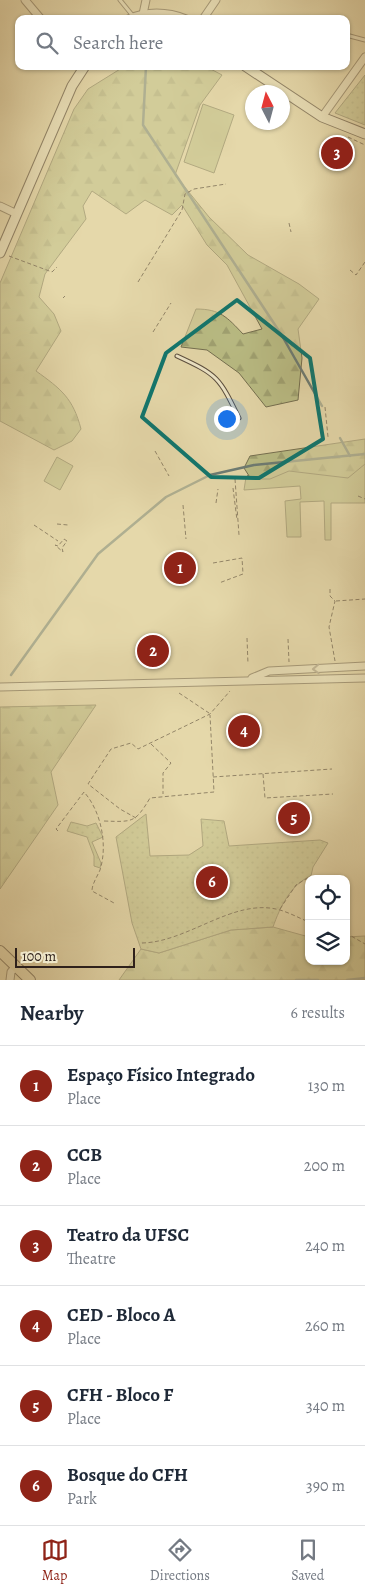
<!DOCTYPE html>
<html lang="en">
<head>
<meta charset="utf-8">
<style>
  :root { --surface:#fff; --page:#f2f2f3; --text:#1f2937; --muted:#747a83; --line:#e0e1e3; --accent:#8f2418 }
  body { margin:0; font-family:Alegreya,serif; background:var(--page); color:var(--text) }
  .controls { position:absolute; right:15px; bottom:15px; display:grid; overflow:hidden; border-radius:10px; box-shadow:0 1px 4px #0004 }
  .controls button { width:45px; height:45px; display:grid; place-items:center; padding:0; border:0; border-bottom:1px solid var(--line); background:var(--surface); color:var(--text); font:25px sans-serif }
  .compass { position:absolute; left:245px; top:85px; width:45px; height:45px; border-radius:50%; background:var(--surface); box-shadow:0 1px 4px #0004; rotate:354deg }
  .scale { position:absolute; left:15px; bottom:12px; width:120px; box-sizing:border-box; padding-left:5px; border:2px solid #2f211b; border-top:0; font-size:14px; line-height:18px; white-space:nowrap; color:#2f211b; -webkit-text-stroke:4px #eee6c8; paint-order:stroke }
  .you { position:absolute; left:226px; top:418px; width:18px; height:18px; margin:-12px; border:4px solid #fff; border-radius:50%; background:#1a73e8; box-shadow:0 0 0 8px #1a73e833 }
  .badge { display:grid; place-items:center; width:32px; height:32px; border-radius:50%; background:var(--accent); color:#fff; font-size:16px; font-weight:700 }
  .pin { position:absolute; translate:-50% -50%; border:2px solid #fff; box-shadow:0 1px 5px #0006 }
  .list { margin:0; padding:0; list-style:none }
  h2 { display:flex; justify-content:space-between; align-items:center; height:65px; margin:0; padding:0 20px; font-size:21px }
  h2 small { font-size:16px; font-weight:400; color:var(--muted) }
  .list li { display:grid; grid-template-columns:32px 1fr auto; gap:15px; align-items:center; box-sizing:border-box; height:80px; padding:0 20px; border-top:1px solid var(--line) }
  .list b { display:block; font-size:19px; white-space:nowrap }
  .list p { margin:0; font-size:16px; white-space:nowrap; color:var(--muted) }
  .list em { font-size:16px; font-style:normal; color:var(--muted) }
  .icon { flex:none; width:28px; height:28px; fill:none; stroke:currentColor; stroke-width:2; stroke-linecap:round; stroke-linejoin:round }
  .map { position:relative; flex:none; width:365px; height:980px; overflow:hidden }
  .search { position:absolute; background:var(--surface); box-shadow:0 1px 4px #0004; left:15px; right:15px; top:15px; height:55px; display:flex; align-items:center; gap:12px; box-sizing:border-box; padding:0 18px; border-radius:10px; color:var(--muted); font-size:19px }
  .sheet { height:545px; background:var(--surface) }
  nav { display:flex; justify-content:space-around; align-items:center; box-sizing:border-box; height:70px; border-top:1px solid var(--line); background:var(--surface); font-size:14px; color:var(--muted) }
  nav a { display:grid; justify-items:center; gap:2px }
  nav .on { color:var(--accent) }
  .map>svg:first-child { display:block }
  .grass { fill:#babd85; stroke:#746f50 }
  .forest { fill:url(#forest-firs); stroke:#746f50 }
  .park { fill:url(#park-dots); stroke:#746f50 }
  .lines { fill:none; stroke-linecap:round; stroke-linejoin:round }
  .stream { stroke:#6d7c74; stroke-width:2.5 }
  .service-casing { stroke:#5c4f3f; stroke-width:5 }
  .minor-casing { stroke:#5c4f3f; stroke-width:9 }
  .secondary-casing { stroke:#2f211b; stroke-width:11 }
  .primary-casing { stroke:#2f211b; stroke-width:12 }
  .path { stroke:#2f211b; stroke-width:1; stroke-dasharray:4 2.5; stroke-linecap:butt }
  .service { stroke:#eee6c8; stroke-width:3 }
  .minor { stroke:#eee6c8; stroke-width:7 }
  .secondary { stroke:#eee6c8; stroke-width:9 }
  .primary { stroke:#e5d8aa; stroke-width:10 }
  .oneway { stroke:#988d7a }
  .marked { fill:none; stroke:#0f766e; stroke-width:4; stroke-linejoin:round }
</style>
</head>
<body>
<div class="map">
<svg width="365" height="980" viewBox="0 0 365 980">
  <defs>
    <pattern id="forest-firs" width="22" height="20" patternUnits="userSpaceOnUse" patternTransform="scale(1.25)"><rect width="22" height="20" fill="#babd85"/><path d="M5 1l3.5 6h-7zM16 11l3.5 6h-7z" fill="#a0a272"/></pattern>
    <pattern id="park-dots" width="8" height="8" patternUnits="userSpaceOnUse" patternTransform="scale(1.25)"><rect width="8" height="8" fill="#babd85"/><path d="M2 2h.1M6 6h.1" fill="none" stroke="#a0a272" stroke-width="1.8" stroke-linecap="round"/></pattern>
  </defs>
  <rect width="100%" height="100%" fill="#e5d8aa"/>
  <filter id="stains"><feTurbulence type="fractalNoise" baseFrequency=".004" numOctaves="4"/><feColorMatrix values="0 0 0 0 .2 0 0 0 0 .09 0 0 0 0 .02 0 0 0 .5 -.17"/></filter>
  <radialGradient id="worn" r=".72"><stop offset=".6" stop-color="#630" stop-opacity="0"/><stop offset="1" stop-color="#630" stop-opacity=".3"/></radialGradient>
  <g class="grass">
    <polygon points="203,104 234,115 214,173 184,162"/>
    <polygon points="365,456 365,503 331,503 331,540 325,540 324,501 300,502 301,537 287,537 285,501 301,499 300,486 244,490 246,477 251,473"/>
    <polygon points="57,457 73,466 60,490 44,481"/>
  </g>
  <g class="forest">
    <path d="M125,66h80l17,9 -22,30 -25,70 34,42 39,38 51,29 20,15 -21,30 4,29 -4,42 -32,7 -27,-34 -32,-23 -26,-3 15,-38c24,0 31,8 47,25l19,-5 -35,-64 -20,-20 -25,-40 -10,10 -27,-15 -19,14 -34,-23 -9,15 3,13 -41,55 -6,23 15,17 7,17 -25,40c25,18 37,27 45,58l-9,12 -18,9 -54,-29v-138l74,-174 14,-20z"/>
    <polygon points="365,439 365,464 348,478 289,471 270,479 251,479 244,468 250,456"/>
    <polygon points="96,705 51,772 58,805 0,889 0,707"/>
    <polygon points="273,927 309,937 309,961 346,961 346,937 365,936 365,980 119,980 141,949 159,953 231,930"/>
  </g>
  <g class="park">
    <polygon points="365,75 365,125 335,113"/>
    <path d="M146,814l4,42 39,-1 14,-9 -2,-27 23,2 5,25 91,-6 8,3 -15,24 -2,9c-20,8 -31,31 -38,51l-42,3 -72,23 -18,-4 -9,-26 -16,-86z"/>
    <polygon points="71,822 87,826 96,823 103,837 92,842 101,863 100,868 94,866 94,856 87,837 67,831"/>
  </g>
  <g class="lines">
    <g class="stream">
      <polyline points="146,66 143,125 281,334 322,406"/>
      <polyline points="340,438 350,456"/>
      <polyline points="11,675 98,554 166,497 210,475 254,465 365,454"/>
      <polyline points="296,980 318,980"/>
      <polyline points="347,980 365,978"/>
    </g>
    <g class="service-casing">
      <g id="service">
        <polyline points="120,0 133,16"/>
        <polyline points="346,35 365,40"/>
        <path d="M177,356c41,19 42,21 62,62"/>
      </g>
    </g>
    <g class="minor-casing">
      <g id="minor">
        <polyline points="25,0 41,19"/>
        <polyline points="143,14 146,0"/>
        <path d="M128,19c18,-8 39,-8 58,0"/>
        <polyline points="203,19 216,0"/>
        <polyline points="322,117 365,57"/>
        <polyline points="0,206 17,214"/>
        <polyline points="252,678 269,671 365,666"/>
        <polyline points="0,687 365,678"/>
        <polyline points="10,980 11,972 16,966"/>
      </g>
    </g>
    <g class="secondary-casing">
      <g id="secondary">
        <polyline points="245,66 322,117 365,134"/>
        <polyline points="0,253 72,86 85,66"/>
      </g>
    </g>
    <g class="primary-casing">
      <polyline id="primary" points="0,951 30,980"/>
    </g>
    <g class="path">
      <polyline points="348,137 365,145"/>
      <polyline points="289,223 291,232"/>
      <polyline points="9,256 52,272 57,267"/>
      <polyline points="350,270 356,275 365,262"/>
      <polyline points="138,282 182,210 185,194 194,189 226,184"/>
      <polyline points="63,298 65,296"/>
      <polyline points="153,332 171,303"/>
      <polyline points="325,407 328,437"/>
      <polyline points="155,451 169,476"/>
      <polyline points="235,479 239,535"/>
      <polyline points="233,488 237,520"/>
      <polyline points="358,496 365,499"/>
      <polyline points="216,503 218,489"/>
      <polyline points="183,505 186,539"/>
      <polyline points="57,524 68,525"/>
      <polyline points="34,525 58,541"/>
      <polygon points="64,539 67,541 62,548 63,552 55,545 58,546"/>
      <polyline points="213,563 242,558 243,574 219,583"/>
      <polyline points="330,589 330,596 335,601 329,627 335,661"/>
      <polyline points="336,601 365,599"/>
      <polyline points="247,638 248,664"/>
      <polyline points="288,639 289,662"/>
      <polyline points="179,693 209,713"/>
      <polyline points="151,744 171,763 163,773 163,794"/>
      <polyline points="263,774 265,798 333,794"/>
      <polyline points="213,777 332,769"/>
      <polyline points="136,818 120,809 88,784 111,749 131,743 138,749 210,714 230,691"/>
      <path d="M104,821c29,1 31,2 46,-23l64,-6 -4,-77"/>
      <path d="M58,831l-2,-2 28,-37c17,19 24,53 16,78 -3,7 -8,14 -8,21l22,12"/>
      <polyline points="280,909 296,885 311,876"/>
      <polyline points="346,933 365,944"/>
      <path d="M142,943c47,-1 92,-46 138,-33 10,3 19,8 29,12"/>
    </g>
    <use href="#service" class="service"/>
    <use href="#minor" class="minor"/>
    <use href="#secondary" class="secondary"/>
    <use href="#primary" class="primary"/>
  </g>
  <defs><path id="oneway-chevron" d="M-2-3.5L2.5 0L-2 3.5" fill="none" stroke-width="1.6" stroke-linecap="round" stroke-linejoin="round" transform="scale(1.25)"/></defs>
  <use class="oneway" href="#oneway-chevron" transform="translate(316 669) rotate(178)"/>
  <path d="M0 0H365V980H0ZM237,300l73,58 13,81 -64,39 -48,-1 -69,-60 24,-64z" fill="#e5d8aa" fill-opacity=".55" fill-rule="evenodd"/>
  <path class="marked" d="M237,300l73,58 13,81 -64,39 -48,-1 -69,-60 24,-64z"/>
  <rect width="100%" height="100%" filter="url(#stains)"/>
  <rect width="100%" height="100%" fill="url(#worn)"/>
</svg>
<div class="controls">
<button><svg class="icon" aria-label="locate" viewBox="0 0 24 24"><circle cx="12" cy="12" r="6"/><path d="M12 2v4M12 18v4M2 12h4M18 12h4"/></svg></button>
<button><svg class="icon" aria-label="layers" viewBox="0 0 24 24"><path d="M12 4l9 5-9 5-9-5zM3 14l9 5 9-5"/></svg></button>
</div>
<svg class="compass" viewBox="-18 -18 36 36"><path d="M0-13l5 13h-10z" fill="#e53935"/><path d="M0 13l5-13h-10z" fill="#747a83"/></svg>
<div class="scale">100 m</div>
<div class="you"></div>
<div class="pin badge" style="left:180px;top:568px">1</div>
<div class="pin badge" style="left:153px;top:651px">2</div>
<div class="pin badge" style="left:337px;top:153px">3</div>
<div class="pin badge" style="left:244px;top:731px">4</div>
<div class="pin badge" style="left:294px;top:818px">5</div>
<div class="pin badge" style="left:212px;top:882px">6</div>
<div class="search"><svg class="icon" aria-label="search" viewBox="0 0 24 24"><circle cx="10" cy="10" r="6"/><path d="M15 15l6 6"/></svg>Search here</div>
</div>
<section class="sheet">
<h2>Nearby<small>6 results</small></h2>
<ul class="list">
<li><span class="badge">1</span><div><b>Espaço Físico Integrado</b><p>Place</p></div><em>130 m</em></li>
<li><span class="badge">2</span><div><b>CCB</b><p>Place</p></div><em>200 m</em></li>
<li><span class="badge">3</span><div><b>Teatro da UFSC</b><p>Theatre</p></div><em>240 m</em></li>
<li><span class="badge">4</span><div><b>CED - Bloco A</b><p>Place</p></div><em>260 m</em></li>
<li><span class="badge">5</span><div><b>CFH - Bloco F</b><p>Place</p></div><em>340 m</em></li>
<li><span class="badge">6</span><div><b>Bosque do CFH</b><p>Park</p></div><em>390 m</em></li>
</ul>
</section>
<nav>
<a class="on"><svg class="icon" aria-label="map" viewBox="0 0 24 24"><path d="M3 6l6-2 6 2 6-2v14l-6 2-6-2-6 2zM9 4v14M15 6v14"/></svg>Map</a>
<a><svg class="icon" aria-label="directions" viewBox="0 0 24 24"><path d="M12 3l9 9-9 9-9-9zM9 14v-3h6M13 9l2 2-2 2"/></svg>Directions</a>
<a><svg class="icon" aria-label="saved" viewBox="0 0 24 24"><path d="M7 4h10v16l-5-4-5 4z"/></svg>Saved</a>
</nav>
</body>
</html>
